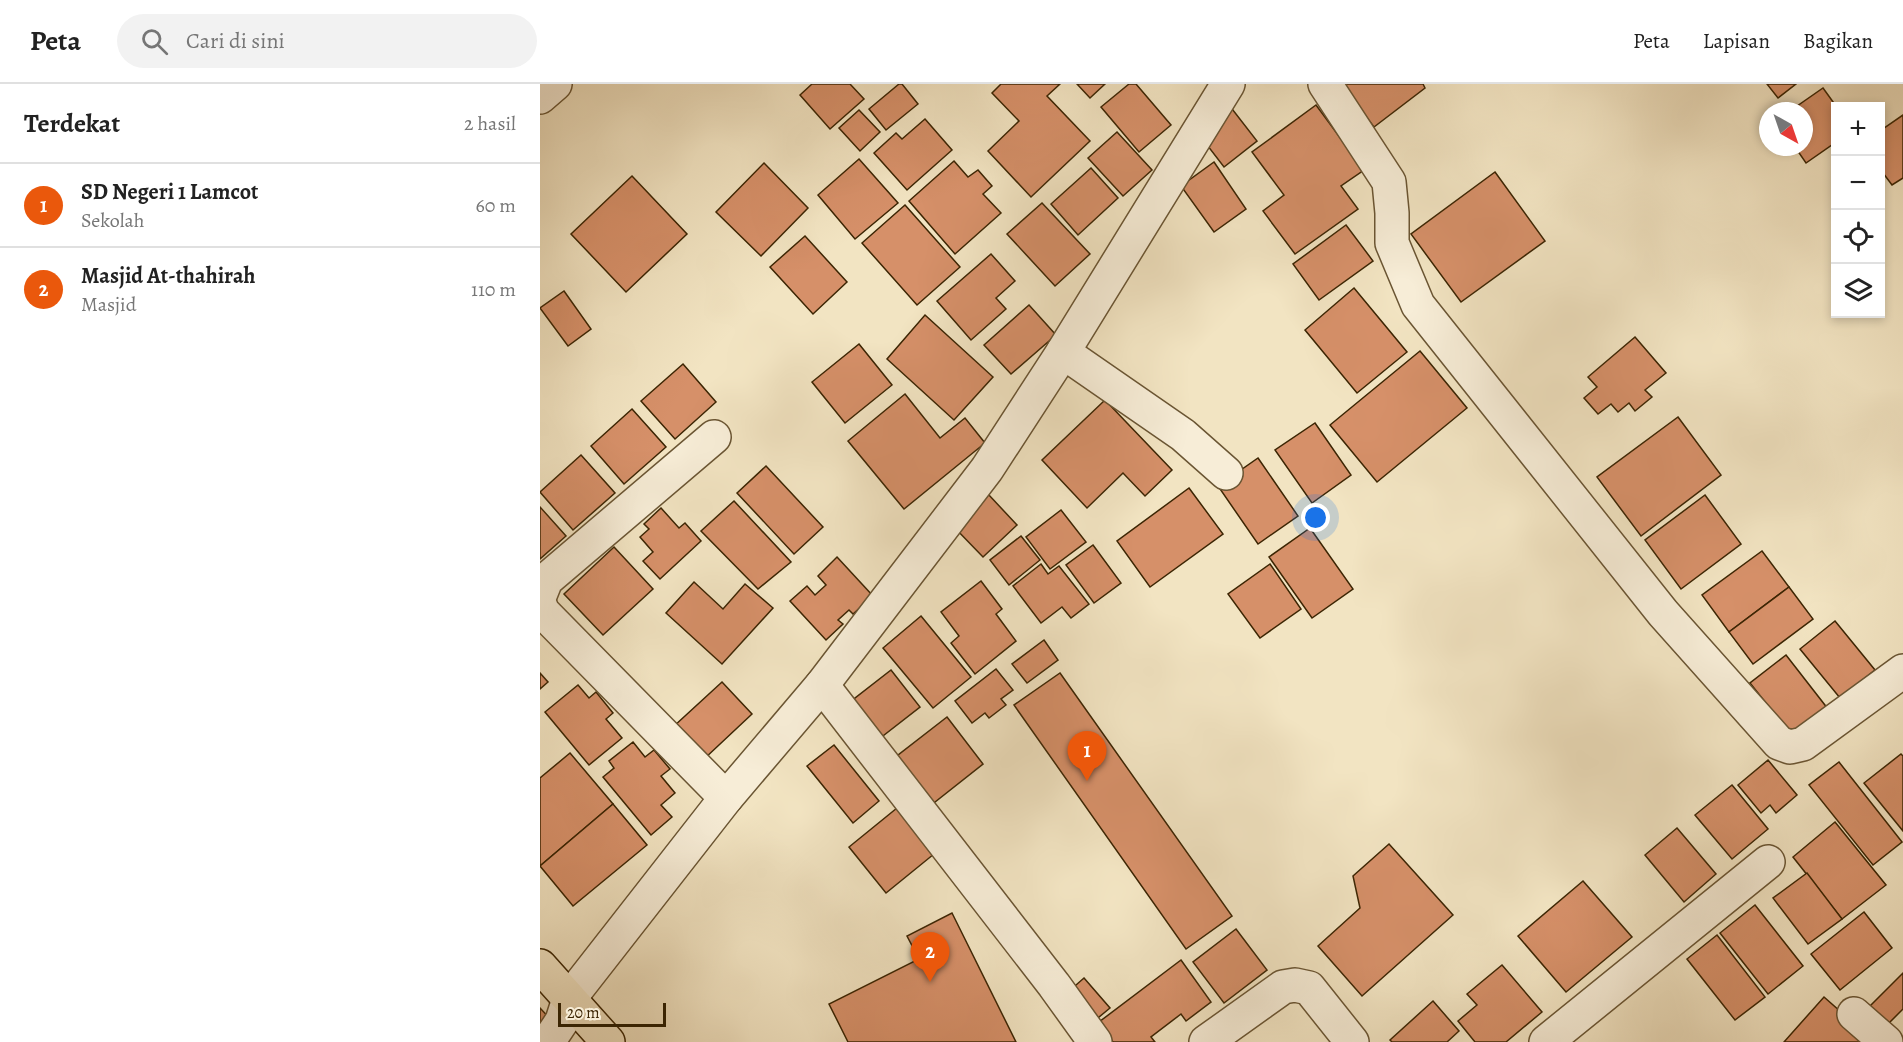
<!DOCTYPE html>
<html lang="id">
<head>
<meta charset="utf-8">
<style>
  :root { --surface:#fff; --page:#f2f2f2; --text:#222; --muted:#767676; --line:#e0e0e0; --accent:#ea580c }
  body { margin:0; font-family:Alegreya,serif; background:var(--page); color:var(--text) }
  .controls { position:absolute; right:18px; top:18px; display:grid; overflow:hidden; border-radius:0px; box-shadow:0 3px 9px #0003 }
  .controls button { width:54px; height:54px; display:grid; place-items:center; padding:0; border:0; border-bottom:2px solid var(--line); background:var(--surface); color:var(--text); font:30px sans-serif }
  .compass { position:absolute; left:1219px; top:18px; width:54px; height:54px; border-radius:50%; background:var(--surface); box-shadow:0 3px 9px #0003; rotate:140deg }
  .scale { position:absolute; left:18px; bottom:15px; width:108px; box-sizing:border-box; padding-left:6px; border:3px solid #3c2503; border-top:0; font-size:16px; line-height:21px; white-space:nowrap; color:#3c2503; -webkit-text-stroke:4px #f7edd7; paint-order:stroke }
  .you { position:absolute; left:776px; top:434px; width:21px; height:21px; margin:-15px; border:4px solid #fff; border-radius:50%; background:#1a73e8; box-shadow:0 0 0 9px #1a73e833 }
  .badge { display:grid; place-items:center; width:39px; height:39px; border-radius:50%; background:var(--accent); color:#fff; font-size:20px; font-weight:700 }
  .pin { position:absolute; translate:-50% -50px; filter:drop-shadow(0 2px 3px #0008) }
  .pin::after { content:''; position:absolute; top:32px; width:21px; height:18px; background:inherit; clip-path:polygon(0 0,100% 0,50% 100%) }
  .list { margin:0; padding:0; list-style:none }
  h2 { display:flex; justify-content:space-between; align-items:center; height:78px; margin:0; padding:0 24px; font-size:26px }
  h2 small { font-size:20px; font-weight:400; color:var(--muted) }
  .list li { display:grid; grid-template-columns:39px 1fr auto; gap:18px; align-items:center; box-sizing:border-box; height:84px; padding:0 24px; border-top:2px solid var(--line) }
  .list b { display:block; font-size:22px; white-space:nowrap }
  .list p { margin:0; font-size:20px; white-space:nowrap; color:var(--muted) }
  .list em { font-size:20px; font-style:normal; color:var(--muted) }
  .icon { flex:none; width:33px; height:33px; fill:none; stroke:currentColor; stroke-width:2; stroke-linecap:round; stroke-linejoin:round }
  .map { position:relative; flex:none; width:1363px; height:958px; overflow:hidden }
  header { display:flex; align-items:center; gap:36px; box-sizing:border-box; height:84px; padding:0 30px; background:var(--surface); border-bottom:2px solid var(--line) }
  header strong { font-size:28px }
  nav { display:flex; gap:33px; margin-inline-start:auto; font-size:21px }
  .search { width:420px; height:54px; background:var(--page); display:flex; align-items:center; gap:15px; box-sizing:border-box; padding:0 21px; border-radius:33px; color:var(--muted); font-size:22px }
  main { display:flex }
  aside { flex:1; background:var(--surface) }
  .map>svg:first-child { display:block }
  .building { fill:#d69069; stroke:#3c2503; stroke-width:1.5 }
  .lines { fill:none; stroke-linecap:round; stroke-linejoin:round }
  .minor-casing { stroke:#6a5533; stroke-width:36 }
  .major-casing { stroke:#3c2503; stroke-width:36 }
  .minor { stroke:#f7edd7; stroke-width:33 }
  .major { stroke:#f2e4c2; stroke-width:33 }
</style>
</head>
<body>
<header>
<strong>Peta</strong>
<div class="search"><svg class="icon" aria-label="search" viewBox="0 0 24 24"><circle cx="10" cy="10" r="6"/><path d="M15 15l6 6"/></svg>Cari di sini</div>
<nav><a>Peta</a><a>Lapisan</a><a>Bagikan</a></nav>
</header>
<main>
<aside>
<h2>Terdekat<small>2 hasil</small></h2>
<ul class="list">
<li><span class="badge">1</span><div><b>SD Negeri 1 Lamcot</b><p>Sekolah</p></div><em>60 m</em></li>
<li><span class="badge">2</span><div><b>Masjid At-thahirah</b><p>Masjid</p></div><em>110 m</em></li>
</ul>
</aside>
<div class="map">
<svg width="1363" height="958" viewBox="0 0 1363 958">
  <rect width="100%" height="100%" fill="#f2e4c2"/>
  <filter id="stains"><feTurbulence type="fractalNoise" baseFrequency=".00333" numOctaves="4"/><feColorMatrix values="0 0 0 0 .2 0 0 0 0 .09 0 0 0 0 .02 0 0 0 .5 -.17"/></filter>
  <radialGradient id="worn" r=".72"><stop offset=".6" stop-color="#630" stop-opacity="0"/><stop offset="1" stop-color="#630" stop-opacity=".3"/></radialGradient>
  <g class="building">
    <polygon points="272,0 310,0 324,15 290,45 260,11"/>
    <polygon points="359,0 362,0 378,20 346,46 329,25"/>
    <polygon points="461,0 520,0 507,12 550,57 491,113 448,67 479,37 452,9"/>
    <polygon points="537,0 565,0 550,14"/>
    <polygon points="589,0 596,0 631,41 599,68 561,23"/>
    <polygon points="801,0 883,0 885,4 834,43"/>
    <polygon points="1227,0 1256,0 1238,14"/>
    <polygon points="1283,4 1296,22 1296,58 1266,79 1255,63 1264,63 1264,27 1250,27"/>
    <polygon points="689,21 717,57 684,83 664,57"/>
    <polygon points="776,21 824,86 801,102 818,125 755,170 723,127 744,111 712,68"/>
    <polygon points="319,26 340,48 320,67 299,44"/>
    <polygon points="1363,31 1363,94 1352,101 1340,85 1340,47"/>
    <polygon points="385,35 412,66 367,106 334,69 356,49 362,55"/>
    <polygon points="577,48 612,86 583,112 548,74"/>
    <polygon points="319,75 358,119 315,155 278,111"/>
    <polygon points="414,77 428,93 438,86 452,102 443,110 461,129 415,170 369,117"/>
    <polygon points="674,78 706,125 674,148 641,102"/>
    <polygon points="224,79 268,124 221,172 176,128"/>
    <polygon points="551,84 578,114 538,151 511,120"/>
    <polygon points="955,88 1005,157 921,218 871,150"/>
    <polygon points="92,92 147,150 86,208 31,150"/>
    <polygon points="502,119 550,170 515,202 467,150"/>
    <polygon points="365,121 420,183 377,221 322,159"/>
    <polygon points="806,141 833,177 779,216 753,180"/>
    <polygon points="265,152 307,198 273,230 230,183"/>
    <polygon points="451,170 475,197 456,214 466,225 431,256 397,217"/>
    <polygon points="814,204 867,268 817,309 765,246"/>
    <polygon points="24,207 51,245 28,262 0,224"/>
    <polygon points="489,221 516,251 471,290 444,261"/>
    <polygon points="385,231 453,293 414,336 347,275"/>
    <polygon points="1095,253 1126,289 1105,306 1112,313 1095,327 1089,319 1078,328 1071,320 1058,330 1044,314 1057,303 1048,293"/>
    <polygon points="319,260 352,301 305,339 272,298"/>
    <polygon points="880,267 927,324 837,398 790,341"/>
    <polygon points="143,280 176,318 135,355 101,317"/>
    <polygon points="365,310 400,354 425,334 445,359 364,425 308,357"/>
    <polygon points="565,316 632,386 605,412 583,389 547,424 502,376"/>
    <polygon points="92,325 126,363 84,400 51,362"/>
    <polygon points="1138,333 1181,391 1101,452 1057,393"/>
    <polygon points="775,339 811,391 772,419 735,366"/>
    <polygon points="41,371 75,409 33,446 0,408"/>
    <polygon points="718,374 758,432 718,460 678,402"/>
    <polygon points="226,382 283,443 254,470 197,409"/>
    <polygon points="649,404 683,450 610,503 577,457"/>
    <polygon points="448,410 477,441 443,473 414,443"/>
    <polygon points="1165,411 1201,460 1141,505 1105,456"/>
    <polygon points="194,417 251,478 218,505 161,447"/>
    <polygon points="0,423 26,452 0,475"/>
    <polygon points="121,424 139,444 145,439 161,457 120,495 103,477 113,468 100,453 109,445 104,440"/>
    <polygon points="521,426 546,458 510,485 486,453"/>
    <polygon points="770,444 813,505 772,534 729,473"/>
    <polygon points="481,452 500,476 469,501 450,476"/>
    <polygon points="553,461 581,499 554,519 526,481"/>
    <polygon points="74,463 113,505 63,551 24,510"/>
    <polygon points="1222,467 1249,503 1189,548 1162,511"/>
    <polygon points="297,473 333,512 313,530 309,526 298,536 303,540 286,556 250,517 267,502 275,511 286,501 278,492"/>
    <polygon points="501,480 508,490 519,482 549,520 531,534 522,523 501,539 473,502"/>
    <polygon points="730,480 761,525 720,554 688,510"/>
    <polygon points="441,497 462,525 456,530 476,557 435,590 411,559 419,552 401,528"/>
    <polygon points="154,498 183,525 205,500 233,524 182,580 126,529"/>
    <polygon points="1249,503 1273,535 1213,580 1189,548"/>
    <polygon points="381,532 431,593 393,624 343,564"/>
    <polygon points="1295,537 1335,586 1300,614 1260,565"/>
    <polygon points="504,556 518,576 487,599 472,580"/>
    <polygon points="1246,571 1288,625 1253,653 1210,599"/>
    <polygon points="456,585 473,606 461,615 466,621 449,634 445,629 432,639 415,617"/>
    <polygon points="351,586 380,623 339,655 310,618"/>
    <polygon points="0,589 8,598 0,605"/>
    <polygon points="520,589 692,832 646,865 474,621"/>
    <polygon points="182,598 212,630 163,676 133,643"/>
    <polygon points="38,601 49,614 56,608 73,629 66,635 82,654 49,681 5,628"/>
    <polygon points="407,633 443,680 390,722 353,675"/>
    <polygon points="93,658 105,673 114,666 130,685 121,692 135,709 121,721 132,733 111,751 63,693 74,684 69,677"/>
    <polygon points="294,661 339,717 313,739 267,682"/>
    <polygon points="30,669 73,720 0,782 0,694"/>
    <polygon points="1361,670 1363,672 1363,747 1324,699"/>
    <polygon points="1228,676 1257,711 1236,729 1230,721 1221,729 1198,701"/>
    <polygon points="1299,678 1362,758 1333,781 1269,701"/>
    <polygon points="1192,701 1228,745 1192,775 1155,731"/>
    <polygon points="73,720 107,761 33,822 0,782"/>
    <polygon points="357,724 394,770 346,809 309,763"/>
    <polygon points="1295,738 1346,801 1302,835 1253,773"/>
    <polygon points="1137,744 1176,790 1144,818 1105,771"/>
    <polygon points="849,760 913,831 822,912 778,862 820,824 813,792"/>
    <polygon points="1267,789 1302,835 1268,860 1233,814"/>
    <polygon points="1043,797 1092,853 1026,908 978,852"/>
    <polygon points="1215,821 1263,882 1228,910 1180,849"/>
    <polygon points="1324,828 1352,864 1300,906 1271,870"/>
    <polygon points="412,829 476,958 308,958 289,920 379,875 367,852"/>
    <polygon points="696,845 727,886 684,919 653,878"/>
    <polygon points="1177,851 1225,913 1195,936 1147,875"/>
    <polygon points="641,876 671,918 646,937 641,930 611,953 615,958 573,958 559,938"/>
    <polygon points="962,881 1002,928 966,958 935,958 918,937 937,921 927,910"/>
    <polygon points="1363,889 1363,925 1344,944 1326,926"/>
    <polygon points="544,894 570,924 553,938 528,908"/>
    <polygon points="1284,913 1335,958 1244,958"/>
    <polygon points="893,917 919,947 907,958 852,958 850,956"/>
    <polygon points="0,924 13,938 0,950"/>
  </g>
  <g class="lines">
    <g class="minor-casing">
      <g id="minor">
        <polyline points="785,0 849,98 852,129 852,159 878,221 1123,529 1239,659 1250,663 1263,660 1363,587"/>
        <polyline points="0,13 15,0"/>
        <polyline points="523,268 643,351 686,389"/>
        <polyline points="0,511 6,496 174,353"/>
        <polyline points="0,521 3,528 186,714"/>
        <polyline points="282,601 514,901 555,958"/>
        <polyline points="1314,930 1346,958"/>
        <polyline points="8,958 22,937 29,915 186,714 282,601 447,385 523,268 688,0"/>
        <polyline points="666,958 743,903 755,901 769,904 812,958"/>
        <polyline points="1006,958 1228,778"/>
      </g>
    </g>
    <g class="major-casing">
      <polyline id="major" points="0,882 68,958"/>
    </g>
    <use href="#minor" class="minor"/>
    <use href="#major" class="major"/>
  </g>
  <rect width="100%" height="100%" filter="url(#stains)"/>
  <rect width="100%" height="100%" fill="url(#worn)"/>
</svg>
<div class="controls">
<button>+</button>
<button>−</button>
<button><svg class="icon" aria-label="locate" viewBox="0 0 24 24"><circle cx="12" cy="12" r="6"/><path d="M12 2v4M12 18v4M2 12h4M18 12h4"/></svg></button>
<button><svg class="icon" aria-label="layers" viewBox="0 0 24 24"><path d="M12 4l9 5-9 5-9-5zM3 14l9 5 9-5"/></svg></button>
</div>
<svg class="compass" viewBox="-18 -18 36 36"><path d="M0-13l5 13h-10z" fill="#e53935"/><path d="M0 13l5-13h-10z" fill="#767676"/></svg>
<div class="scale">20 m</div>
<div class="you"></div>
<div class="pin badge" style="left:547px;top:697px">1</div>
<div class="pin badge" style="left:390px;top:898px">2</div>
</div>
</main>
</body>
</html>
